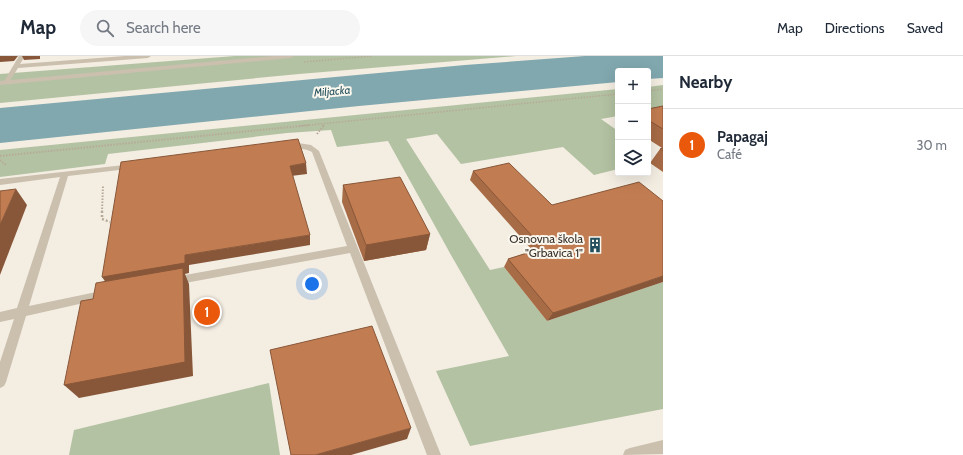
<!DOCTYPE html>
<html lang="en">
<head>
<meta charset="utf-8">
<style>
  :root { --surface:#fff; --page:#f6f6f7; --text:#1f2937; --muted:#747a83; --line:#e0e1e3; --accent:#ea580c }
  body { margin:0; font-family:Cabin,sans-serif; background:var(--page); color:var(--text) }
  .controls { position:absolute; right:12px; top:12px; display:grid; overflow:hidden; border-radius:4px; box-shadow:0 4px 16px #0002 }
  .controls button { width:36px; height:36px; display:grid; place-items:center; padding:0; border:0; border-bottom:1px solid var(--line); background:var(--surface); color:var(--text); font:20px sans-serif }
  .you { position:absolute; left:312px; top:228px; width:14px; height:14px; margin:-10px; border:3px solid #fff; border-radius:50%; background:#1a73e8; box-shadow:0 0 0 6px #1a73e833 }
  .badge { display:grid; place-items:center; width:26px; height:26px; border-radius:50%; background:var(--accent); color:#fff; font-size:13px; font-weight:700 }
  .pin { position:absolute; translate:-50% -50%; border:2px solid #fff; box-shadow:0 1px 4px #0006 }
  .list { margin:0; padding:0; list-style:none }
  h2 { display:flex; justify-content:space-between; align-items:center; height:52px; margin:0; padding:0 16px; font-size:17px }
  h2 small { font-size:13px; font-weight:400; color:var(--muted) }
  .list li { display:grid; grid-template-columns:26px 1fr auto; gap:12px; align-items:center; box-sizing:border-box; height:72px; padding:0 16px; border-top:1px solid var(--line) }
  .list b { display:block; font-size:15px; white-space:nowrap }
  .list p { margin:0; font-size:13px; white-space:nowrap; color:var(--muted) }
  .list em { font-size:13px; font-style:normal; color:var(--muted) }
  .icon { flex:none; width:22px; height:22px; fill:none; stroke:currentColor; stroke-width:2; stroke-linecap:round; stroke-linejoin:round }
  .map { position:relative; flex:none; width:663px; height:399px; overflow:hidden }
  header { display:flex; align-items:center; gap:24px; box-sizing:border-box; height:56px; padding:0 20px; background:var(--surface); border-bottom:1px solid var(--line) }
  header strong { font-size:19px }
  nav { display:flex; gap:22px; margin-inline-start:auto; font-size:14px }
  .search { width:280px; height:36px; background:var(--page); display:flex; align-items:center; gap:10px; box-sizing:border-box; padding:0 14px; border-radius:22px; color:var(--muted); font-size:15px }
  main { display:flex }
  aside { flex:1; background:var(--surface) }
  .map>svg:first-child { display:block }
  .green { fill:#b3c2a2 }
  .water { fill:#81a7af }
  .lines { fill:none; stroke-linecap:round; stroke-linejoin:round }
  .path-far2 { stroke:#b7aa98; stroke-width:1.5; stroke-dasharray:1.5 1.5; stroke-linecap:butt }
  .path-far1 { stroke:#b7aa98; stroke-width:2; stroke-dasharray:1.5 1.5; stroke-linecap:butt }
  .path { stroke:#b7aa98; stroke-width:2.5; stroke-dasharray:2 2; stroke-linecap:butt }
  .lane { fill:#cbbfae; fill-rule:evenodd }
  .street { fill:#cbbfae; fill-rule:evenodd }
  .wall { fill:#a76b46 }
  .shaded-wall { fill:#885739 }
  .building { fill:#c27c51; stroke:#885739 }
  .labels { text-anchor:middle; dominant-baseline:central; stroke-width:4; stroke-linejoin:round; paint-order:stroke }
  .far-water-label { font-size:11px; font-style:italic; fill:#224f5b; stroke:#faf7ee }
  .poi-label { font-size:12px; fill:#3a322c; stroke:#faf7ee; text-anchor:end }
</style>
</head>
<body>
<header>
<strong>Map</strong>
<div class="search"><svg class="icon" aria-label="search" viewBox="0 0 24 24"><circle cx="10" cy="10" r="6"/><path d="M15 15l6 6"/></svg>Search here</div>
<nav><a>Map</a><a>Directions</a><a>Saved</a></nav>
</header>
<main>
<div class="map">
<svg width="663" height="399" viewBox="0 0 663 399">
  <rect width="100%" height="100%" fill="#f3ede2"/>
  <g class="green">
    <polygon points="235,0 516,0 299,18 0,47 0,18"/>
    <polygon points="663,29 663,54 648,56 648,31"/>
    <polygon points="618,33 618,60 601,63 618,75 618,113 594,119 563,91 461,108 437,78 406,83 490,214 504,211 547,265 663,226 663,353 470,390 436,315 509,300 451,199 388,85 337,91 331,74 287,77 108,98 105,108 0,121 0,94"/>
    <polygon points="269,327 280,399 69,399 74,374"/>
  </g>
  <polygon class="water" points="585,0 663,0 663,22 648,23 648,15 618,15 618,26 359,50 0,87 0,52 465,9"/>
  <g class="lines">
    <g class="path-far2">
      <polyline points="304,6 373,0"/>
      <polyline points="648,35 663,33"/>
      <polyline points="300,70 618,38"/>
      <polyline points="323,70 325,68"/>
    </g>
    <g class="path-far1">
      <polyline points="317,78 324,69"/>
      <polyline points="0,100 310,69"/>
      <polyline points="0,104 6,109"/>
      <polyline points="102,156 103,129"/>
    </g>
    <polyline class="path" points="102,155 102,163 110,166"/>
    <g class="lane">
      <polygon points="19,0 25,0 20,8 125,0 151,0 148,2 18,12 8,28 4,28 3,27"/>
      <path d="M298,87l13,2 8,6 122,304h-14l-77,-202 -176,32 -4,-1 -1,-3 1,-3 4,-1 173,-31 -35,-94c-10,-6 -22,-1 -29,-6l4,-2z"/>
      <polygon points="133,108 137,110 136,112 68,120 29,250 106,234 110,235 111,238 110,241 106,242 26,260 6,326 4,330 0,332 0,306 14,263 0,266 0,256 17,252 60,121 0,129 0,123"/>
    </g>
    <g class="street">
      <polygon points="272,0 294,0 291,2 0,29 0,25"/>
      <polygon points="663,384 663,398 623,399 625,394 630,392"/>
    </g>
  </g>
  <g class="wall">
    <polygon points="663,50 663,116 650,107 660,93 662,92 648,83 648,53"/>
    <polygon points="473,115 552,149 663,145 547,265 504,211 508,203 533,195 470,124"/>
    <polygon points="343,129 430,178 426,194 364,205 342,146"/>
  </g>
  <g class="shaded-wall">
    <polygon points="0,0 18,0 14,5 0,6"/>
    <polygon points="22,0 40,0 40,3 24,4"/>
    <polygon points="306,107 307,118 291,120 290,110"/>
    <polygon points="16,133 27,149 0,219 0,169"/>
    <polygon points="430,178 426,194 364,205 366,189"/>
    <polygon points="310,179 310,189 189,209 189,217 185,218 189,228 193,320 79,342 64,329 109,231 102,221 185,199"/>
    <polygon points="663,220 663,226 547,265 553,257"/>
    <polygon points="411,372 407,383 351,399 315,399"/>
  </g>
  <g class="building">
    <polygon points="663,50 663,73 648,64 648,53"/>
    <polygon points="298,83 306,107 290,110 310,179 185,199 185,207 102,221 121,106"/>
    <polygon points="663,92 663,95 660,93"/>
    <polygon points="509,107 552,149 639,126 663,145 663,220 553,257 508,203 543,192 473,115"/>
    <polygon points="400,121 430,178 366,189 343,129"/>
    <polygon points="16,133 0,169 0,135"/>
    <polygon points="183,212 185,306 64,329 81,245 93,243 96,227"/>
    <polygon points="372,270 411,372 315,399 291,399 270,294"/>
  </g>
  <defs>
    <g id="building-bare" transform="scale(1.2)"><path d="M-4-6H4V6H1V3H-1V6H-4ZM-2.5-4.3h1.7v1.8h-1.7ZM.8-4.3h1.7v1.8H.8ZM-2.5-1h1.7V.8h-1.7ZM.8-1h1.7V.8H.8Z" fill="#224f5b" stroke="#faf7ee" stroke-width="2.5" paint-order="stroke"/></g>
  </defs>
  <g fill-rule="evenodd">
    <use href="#building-bare" x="595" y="189"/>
  </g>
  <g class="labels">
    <g class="far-water-label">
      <text transform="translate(332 35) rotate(-5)">Miljacka</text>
    </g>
    <g class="poi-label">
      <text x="583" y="182">Osnovna škola<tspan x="583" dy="14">"Grbavica 1"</tspan></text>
    </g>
  </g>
</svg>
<div class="controls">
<button>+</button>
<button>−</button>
<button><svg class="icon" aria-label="layers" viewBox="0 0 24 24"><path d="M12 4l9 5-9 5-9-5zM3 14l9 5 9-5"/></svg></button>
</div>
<div class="you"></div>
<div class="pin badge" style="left:207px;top:256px">1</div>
</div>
<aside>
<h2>Nearby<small></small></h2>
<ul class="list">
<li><span class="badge">1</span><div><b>Papagaj</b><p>Café</p></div><em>30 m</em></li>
</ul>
</aside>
</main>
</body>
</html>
